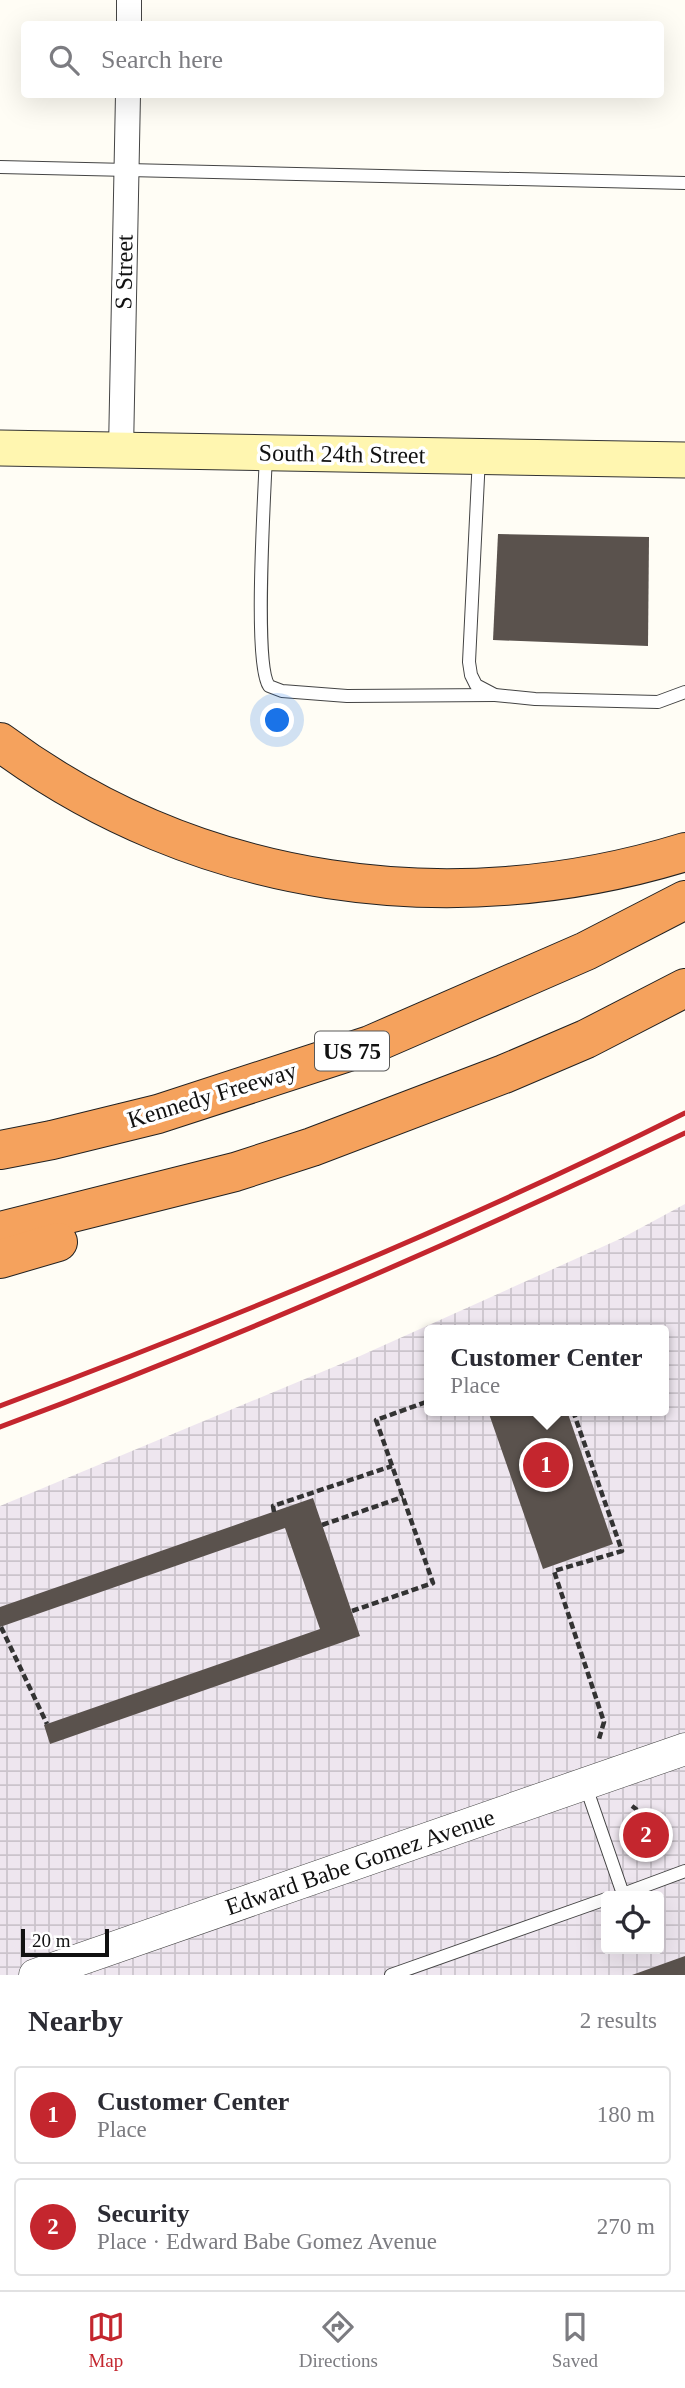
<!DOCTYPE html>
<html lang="en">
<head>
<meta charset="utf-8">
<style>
  :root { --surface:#fff; --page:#f2f2f3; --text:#2b2b33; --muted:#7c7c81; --line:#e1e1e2; --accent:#c4262e }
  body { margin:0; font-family:Georgia,serif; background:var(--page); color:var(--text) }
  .controls { position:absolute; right:21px; bottom:21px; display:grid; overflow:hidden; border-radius:7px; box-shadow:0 7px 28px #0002 }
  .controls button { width:63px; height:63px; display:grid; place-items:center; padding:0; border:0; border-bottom:2px solid var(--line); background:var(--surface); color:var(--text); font:35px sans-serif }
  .scale { position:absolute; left:21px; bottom:18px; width:88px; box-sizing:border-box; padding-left:7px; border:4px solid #111; border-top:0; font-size:19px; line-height:24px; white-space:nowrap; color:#111; -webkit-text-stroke:5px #fff; paint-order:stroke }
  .you { position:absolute; left:278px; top:721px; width:24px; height:24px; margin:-18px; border:5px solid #fff; border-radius:50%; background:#1a73e8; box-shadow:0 0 0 10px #1a73e833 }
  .badge { display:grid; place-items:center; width:46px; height:46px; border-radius:50%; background:var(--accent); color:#fff; font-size:23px; font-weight:700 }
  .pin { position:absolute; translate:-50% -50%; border:4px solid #fff; box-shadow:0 2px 7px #0006 }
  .popup { position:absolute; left:424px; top:1325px; width:245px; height:91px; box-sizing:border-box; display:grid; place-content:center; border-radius:7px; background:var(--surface); filter:drop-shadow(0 2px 5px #0005); font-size:23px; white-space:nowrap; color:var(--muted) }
  .popup b { font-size:26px; color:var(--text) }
  .popup::after { content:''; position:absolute; left:50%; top:100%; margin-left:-14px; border:14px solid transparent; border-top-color:var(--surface) }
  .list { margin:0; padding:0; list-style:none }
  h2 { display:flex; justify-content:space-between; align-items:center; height:91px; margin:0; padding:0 28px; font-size:30px }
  h2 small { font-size:23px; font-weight:400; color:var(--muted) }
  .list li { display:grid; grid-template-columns:46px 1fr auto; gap:21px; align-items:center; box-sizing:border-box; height:98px; margin:0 14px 14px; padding:0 14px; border:2px solid var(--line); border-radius:7px }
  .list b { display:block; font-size:26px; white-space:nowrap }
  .list p { margin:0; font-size:23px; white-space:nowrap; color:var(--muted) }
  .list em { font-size:23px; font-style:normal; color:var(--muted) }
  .icon { flex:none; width:38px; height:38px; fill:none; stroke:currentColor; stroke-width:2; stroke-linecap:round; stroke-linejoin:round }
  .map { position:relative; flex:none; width:685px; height:1975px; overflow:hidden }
  .search { position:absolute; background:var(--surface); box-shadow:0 7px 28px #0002; left:21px; right:21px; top:21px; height:77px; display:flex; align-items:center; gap:18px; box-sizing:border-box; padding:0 24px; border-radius:7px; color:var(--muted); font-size:26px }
  .sheet { height:315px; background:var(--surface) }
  nav { display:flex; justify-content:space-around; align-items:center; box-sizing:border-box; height:98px; border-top:2px solid var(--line); background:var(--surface); font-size:19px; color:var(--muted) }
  nav a { display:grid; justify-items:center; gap:4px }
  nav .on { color:var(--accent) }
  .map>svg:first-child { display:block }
  .industrial { fill:url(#industrial-grid); fill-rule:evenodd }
  .building { fill:#5a524d }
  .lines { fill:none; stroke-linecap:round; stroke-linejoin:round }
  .service-casing { stroke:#444; stroke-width:14 }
  .minor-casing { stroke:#444; stroke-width:26 }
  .tertiary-casing { stroke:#444; stroke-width:33 }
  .secondary-casing { stroke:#333; stroke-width:37 }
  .motorway-casing { stroke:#222; stroke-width:40 }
  .path { stroke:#333; stroke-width:4.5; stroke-dasharray:7 3.5; stroke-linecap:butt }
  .service { stroke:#fff; stroke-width:12 }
  .minor { stroke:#fff; stroke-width:24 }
  .tertiary { stroke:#fff; stroke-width:32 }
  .secondary { stroke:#fff6b0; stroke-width:35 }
  .motorway { stroke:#f5a25d; stroke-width:38 }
  .rail { stroke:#c4262e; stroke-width:5 }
  .labels { text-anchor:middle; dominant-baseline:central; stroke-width:7; stroke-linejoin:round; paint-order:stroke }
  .shield { fill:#fff; stroke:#585858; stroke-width:2 }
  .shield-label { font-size:23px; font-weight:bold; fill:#111 }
  .street-label { font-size:24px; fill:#111; stroke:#fff }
</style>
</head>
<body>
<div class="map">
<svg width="685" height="1975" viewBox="0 0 685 1975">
  <defs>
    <pattern id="industrial-grid" width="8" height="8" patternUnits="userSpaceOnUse" patternTransform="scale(1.75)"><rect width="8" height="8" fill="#eee6ef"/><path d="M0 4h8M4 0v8" fill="none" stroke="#cbc4cc"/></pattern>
  </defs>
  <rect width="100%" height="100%" fill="#fffdf5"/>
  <path class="industrial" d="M685,1204v771h-685v-469l360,-150 262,-118zM429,1330h234v81h-234zM606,1896h53v53h-53z"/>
  <g class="building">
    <polygon points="498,534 649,537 648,646 493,640"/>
    <polygon points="488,1411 567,1411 613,1544 543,1569"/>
    <polygon points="313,1498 360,1636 50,1744 44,1725 320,1629 285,1528 0,1627 0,1607"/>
    <polygon points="650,1815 660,1840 639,1847 630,1822"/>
    <polygon points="685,1956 685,1975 632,1975"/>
  </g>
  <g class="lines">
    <g class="service-casing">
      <g id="service">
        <polyline points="0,167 685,183"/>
        <path d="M266,453c-1,37 -13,211 3,233l13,5 65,5 148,-1"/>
        <polyline points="479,457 469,662 471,675 476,685 495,695 535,699 658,702 685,692"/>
        <polyline points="585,1784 623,1894 685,1871"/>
        <polyline points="391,1975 606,1899"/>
      </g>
    </g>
    <g class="minor-casing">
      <g id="minor">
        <polyline points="129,24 129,0"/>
        <polyline points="121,450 128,94"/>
      </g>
    </g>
    <g class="tertiary-casing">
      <polyline id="tertiary" points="35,1975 685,1749"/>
    </g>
    <g class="secondary-casing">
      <polyline id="secondary" points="0,448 685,460"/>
    </g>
    <g class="motorway-casing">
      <g id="motorway">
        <path d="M0,742c198,147 451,182 685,110"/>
        <polyline points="0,1150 52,1140 158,1114 370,1045 586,951 685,900"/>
        <polyline points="0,1231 235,1172 312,1147 504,1074 586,1039 685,988"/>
        <polyline points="0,1259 58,1242"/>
      </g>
    </g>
    <g class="path">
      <polyline points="573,1411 622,1551 554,1571 604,1722 599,1739"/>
      <polyline points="274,1512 273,1506 392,1466"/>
      <polyline points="322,1525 403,1497"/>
      <polyline points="352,1611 433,1583 376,1420 429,1401"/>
      <polyline points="1,1627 47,1724"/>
      <polyline points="632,1806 636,1809 649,1847"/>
    </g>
    <use href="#service" class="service"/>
    <use href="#minor" class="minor"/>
    <use href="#tertiary" class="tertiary"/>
    <use href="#secondary" class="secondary"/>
    <use href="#motorway" class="motorway"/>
    <g class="rail">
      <path d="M0,1406c232,-87 463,-182 685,-293"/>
      <path d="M0,1427c233,-87 460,-187 685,-294"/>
    </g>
  </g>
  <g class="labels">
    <rect class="shield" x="315" y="1031.5" width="74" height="39" rx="5"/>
    <g class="shield-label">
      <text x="352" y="1051">US 75</text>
    </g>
    <g class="street-label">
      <text transform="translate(124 272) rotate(-89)">S Street</text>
      <text transform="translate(342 454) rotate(1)">South 24th Street</text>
      <text transform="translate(212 1095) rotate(-17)">Kennedy Freeway</text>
      <text transform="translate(360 1862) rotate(-19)">Edward Babe Gomez Avenue</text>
    </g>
  </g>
</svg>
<div class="controls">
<button><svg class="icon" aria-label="locate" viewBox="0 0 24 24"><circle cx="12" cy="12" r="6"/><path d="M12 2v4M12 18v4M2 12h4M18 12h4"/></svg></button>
</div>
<div class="scale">20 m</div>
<div class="you"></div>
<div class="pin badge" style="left:546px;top:1465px">1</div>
<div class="popup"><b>Customer Center</b>Place</div>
<div class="pin badge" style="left:646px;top:1835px">2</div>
<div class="search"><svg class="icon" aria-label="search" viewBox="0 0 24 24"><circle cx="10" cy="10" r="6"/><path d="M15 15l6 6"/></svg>Search here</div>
</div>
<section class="sheet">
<h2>Nearby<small>2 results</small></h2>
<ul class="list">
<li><span class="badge">1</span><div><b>Customer Center</b><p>Place</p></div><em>180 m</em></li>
<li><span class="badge">2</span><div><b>Security</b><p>Place · Edward Babe Gomez Avenue</p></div><em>270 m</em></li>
</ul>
</section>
<nav>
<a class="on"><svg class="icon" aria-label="map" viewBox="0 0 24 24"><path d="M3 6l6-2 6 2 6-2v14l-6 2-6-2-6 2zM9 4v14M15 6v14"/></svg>Map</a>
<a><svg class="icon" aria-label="directions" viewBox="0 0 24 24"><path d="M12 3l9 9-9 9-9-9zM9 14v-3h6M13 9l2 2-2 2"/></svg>Directions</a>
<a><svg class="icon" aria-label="saved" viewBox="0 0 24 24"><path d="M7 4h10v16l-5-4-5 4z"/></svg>Saved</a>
</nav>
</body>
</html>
